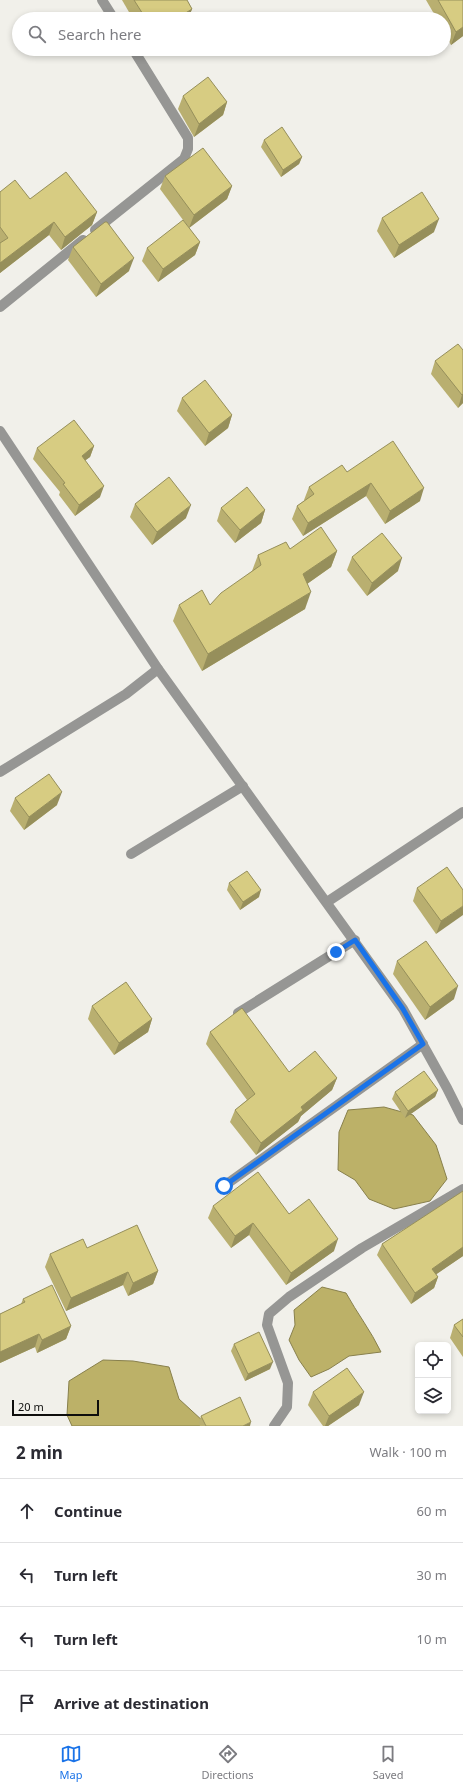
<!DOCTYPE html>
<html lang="en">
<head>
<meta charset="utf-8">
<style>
  :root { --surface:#fff; --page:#f7f7f7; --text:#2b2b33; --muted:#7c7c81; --line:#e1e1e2; --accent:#1a73e8 }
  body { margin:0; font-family:"Noto Sans",sans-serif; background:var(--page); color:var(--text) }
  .controls { position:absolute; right:12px; bottom:12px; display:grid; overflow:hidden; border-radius:6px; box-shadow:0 2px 6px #0003 }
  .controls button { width:36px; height:36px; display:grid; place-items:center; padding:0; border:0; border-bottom:1px solid var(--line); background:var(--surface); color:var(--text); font:20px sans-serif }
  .scale { position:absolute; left:12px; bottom:10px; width:87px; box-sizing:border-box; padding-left:4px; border:2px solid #0e0e0c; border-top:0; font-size:11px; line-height:14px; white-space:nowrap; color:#0e0e0c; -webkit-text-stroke:3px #f1f0ea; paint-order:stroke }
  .stop { position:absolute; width:12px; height:12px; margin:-9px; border:3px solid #1a73e8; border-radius:50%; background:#fff }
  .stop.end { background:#1a73e8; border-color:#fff; box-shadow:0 1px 4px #0008 }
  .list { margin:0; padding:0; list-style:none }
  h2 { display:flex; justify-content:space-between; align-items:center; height:52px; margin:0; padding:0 16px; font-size:17px }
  h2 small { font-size:13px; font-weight:400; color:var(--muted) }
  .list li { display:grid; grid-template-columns:26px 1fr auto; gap:12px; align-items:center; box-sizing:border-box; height:64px; padding:0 16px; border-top:1px solid var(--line) }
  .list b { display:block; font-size:15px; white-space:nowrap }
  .list em { font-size:13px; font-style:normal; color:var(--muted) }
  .icon { flex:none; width:22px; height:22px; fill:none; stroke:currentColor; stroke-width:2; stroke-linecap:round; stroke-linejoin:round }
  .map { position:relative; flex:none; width:463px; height:1426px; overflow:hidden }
  .search { position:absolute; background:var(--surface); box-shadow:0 2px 6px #0003; left:12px; right:12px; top:12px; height:44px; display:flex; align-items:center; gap:10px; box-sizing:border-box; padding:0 14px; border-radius:22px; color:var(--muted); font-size:15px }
  .sheet { height:308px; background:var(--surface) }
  nav { display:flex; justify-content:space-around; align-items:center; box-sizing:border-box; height:56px; border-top:1px solid var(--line); background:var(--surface); font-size:11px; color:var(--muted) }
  nav a { display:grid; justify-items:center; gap:2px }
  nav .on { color:var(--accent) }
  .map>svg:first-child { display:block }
  .water { fill:#bcb168; stroke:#88804c }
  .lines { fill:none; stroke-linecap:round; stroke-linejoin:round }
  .minor { stroke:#969694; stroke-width:10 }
  .wall { fill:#b9af70 }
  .shaded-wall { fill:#968f5b }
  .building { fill:#d7cc82; stroke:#968f5b }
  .route { stroke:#1a73e8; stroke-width:5 }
</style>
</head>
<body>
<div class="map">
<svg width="463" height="1426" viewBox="0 0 463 1426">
  <rect width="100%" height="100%" fill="#f1f0ea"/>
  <g class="water">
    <polygon points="384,1107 413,1115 436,1145 447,1179 430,1201 394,1209 369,1199 355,1180 338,1170 339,1132 348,1110"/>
    <path d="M322,1287l24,6c11,20 25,38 35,59l-32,4 -20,13 -18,8 -12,-17 -10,-20 6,-15 -1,-15z"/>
    <polygon points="103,1360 133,1361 169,1367 179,1399 204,1422 204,1426 72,1426 67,1415 69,1381"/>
  </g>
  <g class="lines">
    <g class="minor">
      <polyline points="102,0 114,19"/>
      <polyline points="95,230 184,159 188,149 188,138 133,49"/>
      <polyline points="0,307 83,240"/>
      <polyline points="0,431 158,669 403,1009 447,1088 463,1120"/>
      <polyline points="0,772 126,694 158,669"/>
      <polyline points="131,854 243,786"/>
      <polyline points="327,902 463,812"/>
      <polyline points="238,1013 355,940"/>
      <polyline points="224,1186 423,1044"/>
      <polyline points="274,1426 287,1407 288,1383 267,1325 269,1314 289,1297 362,1248 463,1189"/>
    </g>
  </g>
  <g class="wall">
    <polygon points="122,0 187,0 192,9 188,19 133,19"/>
    <polygon points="426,0 463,0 463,36 451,45 444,32 444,19 437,19"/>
    <polygon points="183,96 227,102 223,115 194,137 178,109"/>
    <polygon points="264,140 302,157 299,164 281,177 261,147"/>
    <polygon points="165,176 232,186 227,199 189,228 160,189"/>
    <polygon points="0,192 30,199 97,212 92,225 61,250 49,235 0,273"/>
    <polygon points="382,218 434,232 394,258 377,231"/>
    <polygon points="200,242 195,255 158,282 142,261 147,248"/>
    <polygon points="73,247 129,271 96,297 68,260"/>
    <polygon points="463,350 463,403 458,408 431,374 435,361"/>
    <polygon points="182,398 232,415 228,428 205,446 177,411"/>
    <polygon points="94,446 90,457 85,460 100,497 75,516 59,495 60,492 33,459 37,448"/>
    <polygon points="347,472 420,501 385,524 366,496 303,536 292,519 297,506 305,500 304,500 309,487"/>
    <polygon points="135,504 186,518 152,545 130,517"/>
    <polygon points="221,508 265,510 261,523 235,543 217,521"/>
    <polygon points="290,549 337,551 331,567 307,584 305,609 202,671 173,621 179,605 210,605 252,571 258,555"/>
    <polygon points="352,557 398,571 367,596 347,570"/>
    <polygon points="15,798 57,805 24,830 10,811"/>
    <polygon points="229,883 259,897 240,910 227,890"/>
    <polygon points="417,888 463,890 436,934 413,901"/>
    <polygon points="397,961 454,999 425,1020 393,974"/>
    <polygon points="92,1006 152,1019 148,1032 114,1055 88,1019"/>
    <polygon points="210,1032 289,1072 337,1078 332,1090 301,1116 298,1122 256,1155 230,1122 235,1110 247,1100 206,1044"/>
    <polygon points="438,1090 435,1097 405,1118 392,1099 395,1092"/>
    <polygon points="463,1191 463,1256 436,1274 438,1277 434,1288 411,1304 377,1255 382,1244"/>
    <polygon points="213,1206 289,1214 334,1251 286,1285 249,1235 231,1248 208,1218"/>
    <polygon points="87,1248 158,1271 153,1284 128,1296 123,1285 66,1311 45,1267 50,1254"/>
    <polygon points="23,1299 71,1326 66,1339 37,1353 35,1347 0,1363 0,1314 21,1304"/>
    <polygon points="463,1319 463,1357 450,1338 454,1325"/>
    <polygon points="234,1344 270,1369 245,1381 231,1351"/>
    <polygon points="313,1392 359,1405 328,1426 323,1426 308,1405"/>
    <polygon points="201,1416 250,1426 200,1426 199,1423"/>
  </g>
  <g class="shaded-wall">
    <polygon points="192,9 188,19 176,19"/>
    <polygon points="463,27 463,36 451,45 456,32"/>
    <polygon points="227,102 223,115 194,137 199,124"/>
    <polygon points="302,157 299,164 281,177 283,170"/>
    <polygon points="232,186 227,199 189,228 194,215"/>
    <polygon points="97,212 92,225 61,250 65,237"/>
    <polygon points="439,219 434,232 394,258 399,245"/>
    <polygon points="54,222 49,235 0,273 0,263"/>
    <polygon points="200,242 195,255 158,282 163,269"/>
    <polygon points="134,258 129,271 96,297 101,284"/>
    <polygon points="463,394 463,403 458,408 462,395"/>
    <polygon points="232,415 228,428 205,446 209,433"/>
    <polygon points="94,446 90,457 78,466 82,456"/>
    <polygon points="371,483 366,496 303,536 308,523"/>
    <polygon points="104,486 100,497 75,516 79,505"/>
    <polygon points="424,488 420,501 385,524 390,511"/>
    <polygon points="191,505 186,518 152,545 157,532"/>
    <polygon points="265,510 261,523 235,543 240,530"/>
    <polygon points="337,551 331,567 297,591 303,574"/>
    <polygon points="402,558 398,571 367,596 372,583"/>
    <polygon points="311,592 305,609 202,671 208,654"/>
    <polygon points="62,792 57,805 24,830 29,817"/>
    <polygon points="261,890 259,897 240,910 243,902"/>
    <polygon points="463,906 463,915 436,934 441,921"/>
    <polygon points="458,986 454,999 425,1020 430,1007"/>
    <polygon points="152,1019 148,1032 114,1055 119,1043"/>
    <polygon points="337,1078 332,1090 301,1116 298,1122 256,1155 261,1143 301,1107"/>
    <polygon points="438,1090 435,1097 405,1118 408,1111"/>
    <polygon points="253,1223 249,1235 231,1248 235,1236"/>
    <polygon points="338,1239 334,1251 286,1285 291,1273"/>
    <polygon points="463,1247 463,1256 428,1280 432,1269"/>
    <polygon points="158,1271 153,1284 128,1296 133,1283"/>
    <polygon points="128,1272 123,1285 66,1311 71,1298"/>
    <polygon points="438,1277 434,1288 411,1304 415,1293"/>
    <polygon points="71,1326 66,1339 37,1353 42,1340"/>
    <polygon points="39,1334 35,1347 0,1363 0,1352"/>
    <polygon points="273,1362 270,1369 245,1381 248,1374"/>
    <polygon points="364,1392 359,1405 328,1426 325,1426 329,1416"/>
    <polygon points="251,1422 250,1426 243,1426"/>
  </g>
  <g class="building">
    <polygon points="134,0 187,0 192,9 176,19 146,19"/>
    <polygon points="438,0 463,0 463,27 456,32"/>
    <polygon points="208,77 227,102 199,124 183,96"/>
    <polygon points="282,127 302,157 283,170 264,140"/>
    <polygon points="203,148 232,186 194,215 165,176"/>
    <polygon points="66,172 97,212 65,237 54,222 0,263 0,243 8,238 0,227 0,192 15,180 30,199"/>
    <polygon points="422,192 439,219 399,245 382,218"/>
    <polygon points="183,220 200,242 163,269 147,248"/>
    <polygon points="105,222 107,222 134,258 101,284 73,247"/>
    <polygon points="458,344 463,350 463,394 462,395 435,361"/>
    <polygon points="205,380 232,415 209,433 182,398"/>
    <polygon points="74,420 94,446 82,456 104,486 79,505 63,484 65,483 37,448"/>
    <polygon points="393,441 424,488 390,511 371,483 308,523 297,506 314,494 309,487 342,465 347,472"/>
    <polygon points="169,477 191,505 157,532 135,504"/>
    <polygon points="247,487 265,510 240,530 221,508"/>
    <polygon points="321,527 337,551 303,574 311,592 208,654 179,605 202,590 210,605 221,593 261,565 258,555 286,542 290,549"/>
    <polygon points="382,533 402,558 372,583 352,557"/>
    <polygon points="49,774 62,792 29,817 15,798"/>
    <polygon points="447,867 463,890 463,906 441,921 417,888"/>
    <polygon points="247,871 261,890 243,902 229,883"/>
    <polygon points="426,941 458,986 430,1007 397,961"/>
    <polygon points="126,982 152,1019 119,1043 92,1006"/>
    <polygon points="242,1008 289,1072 315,1051 337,1078 301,1107 303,1110 261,1143 235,1110 255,1094 210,1032"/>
    <polygon points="424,1071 438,1090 408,1111 395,1092"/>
    <polygon points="258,1172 289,1214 309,1199 338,1239 291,1273 253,1223 235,1236 213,1206"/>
    <polygon points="463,1191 463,1247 432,1269 438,1277 415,1293 382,1244"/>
    <polygon points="137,1225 158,1271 133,1283 128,1272 71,1298 50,1254 83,1239 87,1248"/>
    <polygon points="52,1285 71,1326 42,1340 39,1334 0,1352 0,1314 25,1302 23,1299"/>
    <polygon points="463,1319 463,1337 454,1325"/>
    <polygon points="259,1332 273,1362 248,1374 234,1344"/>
    <polygon points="347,1368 364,1392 329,1416 313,1392"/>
    <polygon points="240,1397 251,1422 243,1426 206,1426 201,1416"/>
  </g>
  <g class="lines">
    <polyline class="route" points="224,1186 423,1044 403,1009 355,940 336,952"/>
  </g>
</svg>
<div class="controls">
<button><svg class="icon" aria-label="locate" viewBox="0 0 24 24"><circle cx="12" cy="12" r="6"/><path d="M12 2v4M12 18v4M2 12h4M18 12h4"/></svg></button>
<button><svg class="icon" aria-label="layers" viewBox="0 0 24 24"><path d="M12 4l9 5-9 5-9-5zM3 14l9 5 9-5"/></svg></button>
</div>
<div class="scale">20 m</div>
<div class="stop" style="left:224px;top:1186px"></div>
<div class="stop end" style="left:336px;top:952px"></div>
<div class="search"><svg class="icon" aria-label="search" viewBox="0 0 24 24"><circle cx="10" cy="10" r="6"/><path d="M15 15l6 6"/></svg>Search here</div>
</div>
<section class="sheet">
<h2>2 min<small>Walk · 100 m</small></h2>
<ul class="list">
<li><svg class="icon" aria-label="ahead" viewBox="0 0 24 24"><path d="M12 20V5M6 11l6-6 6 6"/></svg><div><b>Continue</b></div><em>60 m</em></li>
<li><svg class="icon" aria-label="left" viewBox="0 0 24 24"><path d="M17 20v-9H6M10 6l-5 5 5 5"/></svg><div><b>Turn left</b></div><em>30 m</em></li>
<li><svg class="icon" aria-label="left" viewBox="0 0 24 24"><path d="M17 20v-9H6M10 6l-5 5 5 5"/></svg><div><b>Turn left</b></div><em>10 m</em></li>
<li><svg class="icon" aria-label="arrive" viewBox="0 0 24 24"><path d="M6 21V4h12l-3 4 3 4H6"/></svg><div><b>Arrive at destination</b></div></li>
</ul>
</section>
<nav>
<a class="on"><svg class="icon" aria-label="map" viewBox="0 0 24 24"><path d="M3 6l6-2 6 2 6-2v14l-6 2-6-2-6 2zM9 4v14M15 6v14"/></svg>Map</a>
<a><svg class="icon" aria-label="directions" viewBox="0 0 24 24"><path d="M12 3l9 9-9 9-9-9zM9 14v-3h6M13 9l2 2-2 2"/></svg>Directions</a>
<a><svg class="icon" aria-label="saved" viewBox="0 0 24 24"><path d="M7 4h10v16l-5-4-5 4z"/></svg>Saved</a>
</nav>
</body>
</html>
